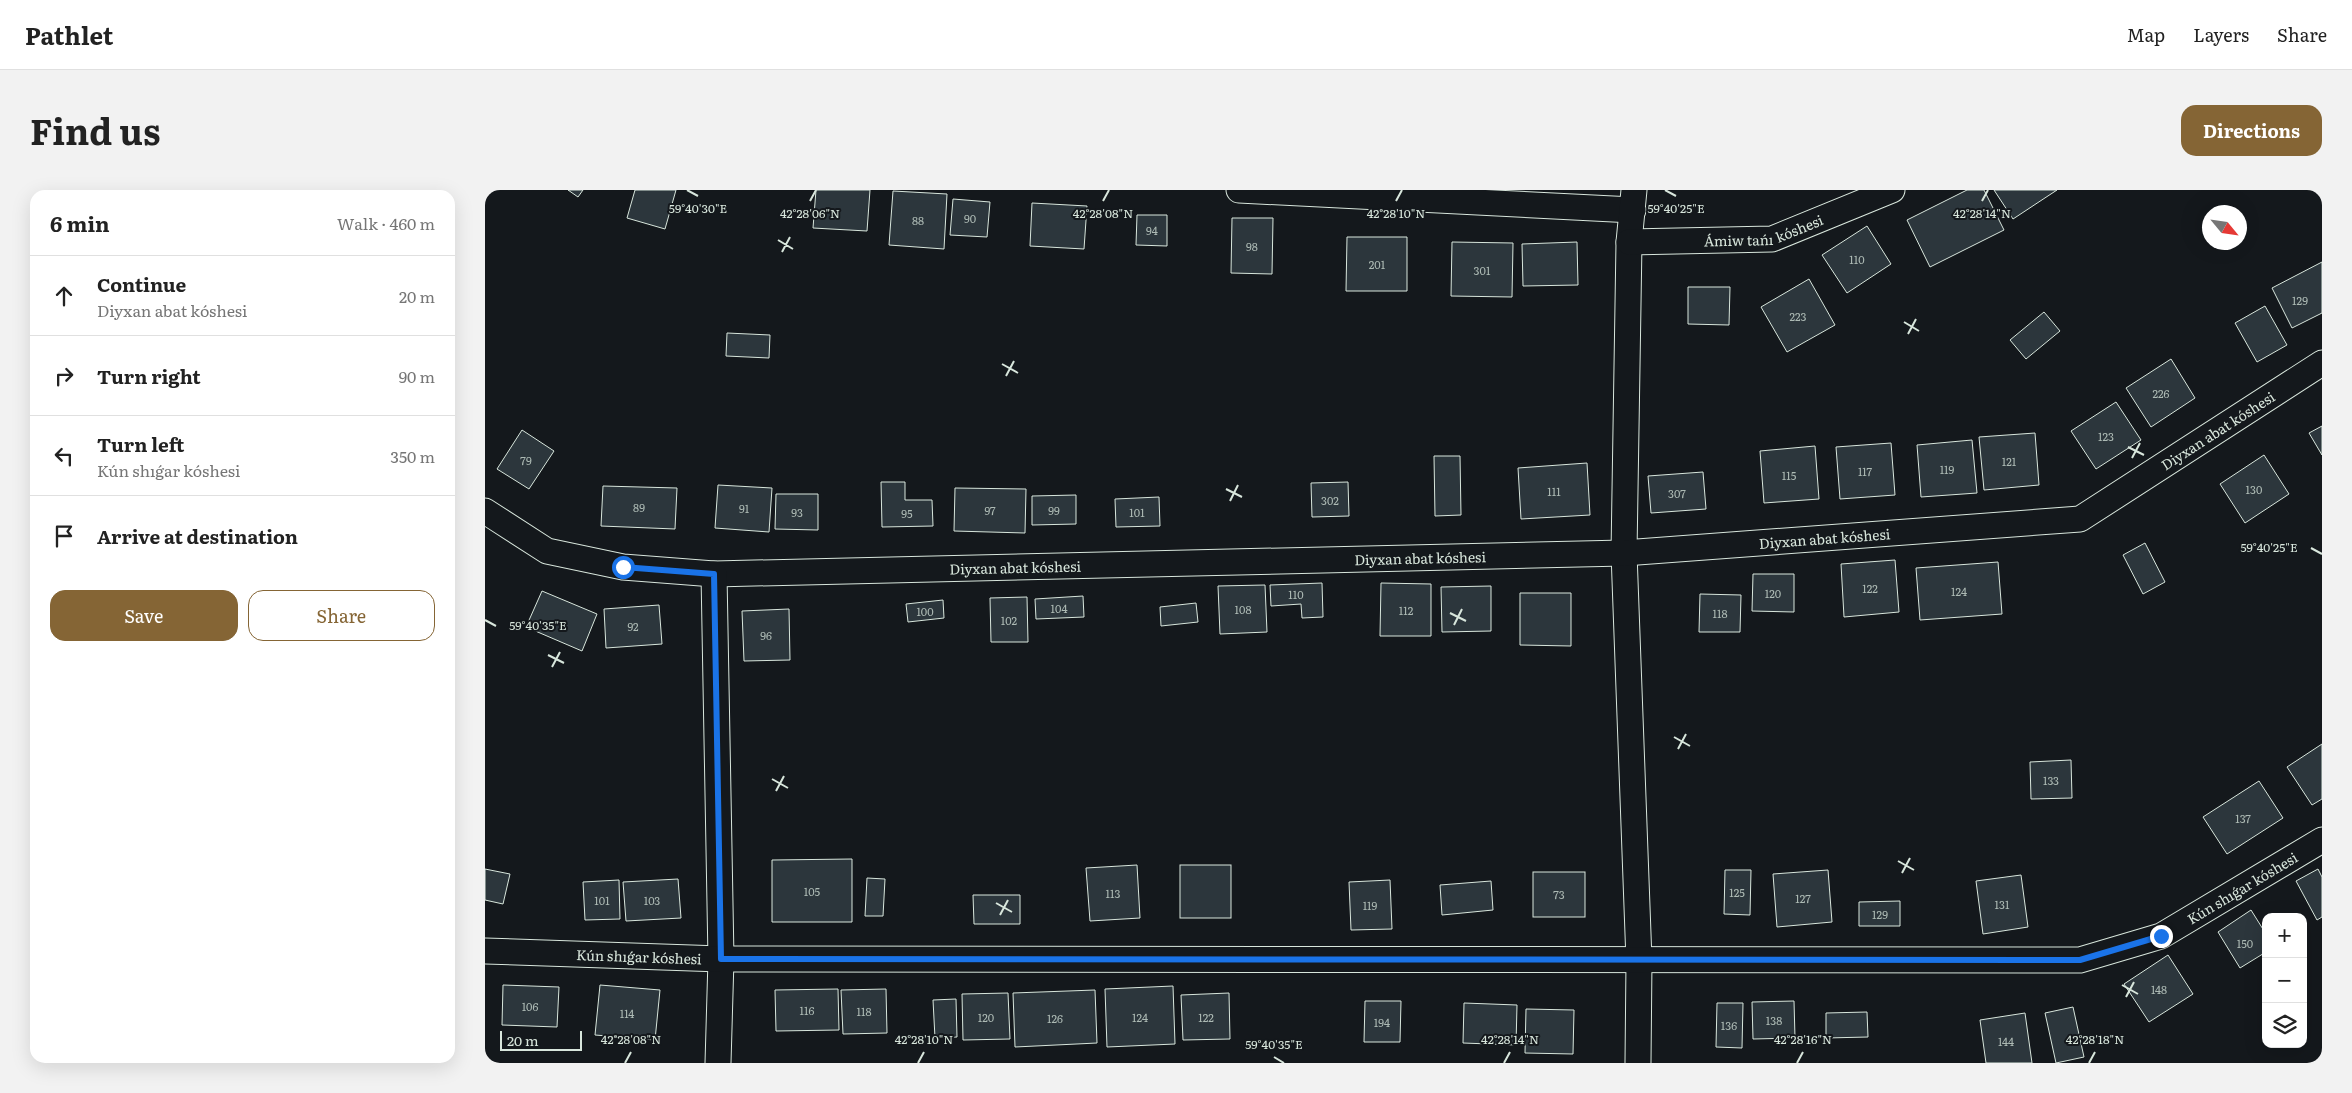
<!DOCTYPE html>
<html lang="en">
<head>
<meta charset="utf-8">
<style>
  :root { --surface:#fff; --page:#f2f2f2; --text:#222; --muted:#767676; --line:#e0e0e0; --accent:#856535 }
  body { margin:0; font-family:Literata,serif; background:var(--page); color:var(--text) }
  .controls { position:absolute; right:15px; bottom:15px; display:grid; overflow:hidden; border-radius:10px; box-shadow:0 5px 20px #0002 }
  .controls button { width:45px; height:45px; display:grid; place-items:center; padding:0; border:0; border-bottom:1px solid var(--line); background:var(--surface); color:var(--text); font:25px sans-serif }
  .compass { position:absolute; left:1717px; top:15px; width:45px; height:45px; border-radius:50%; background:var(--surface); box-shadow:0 5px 20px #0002; rotate:119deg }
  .scale { position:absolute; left:15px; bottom:12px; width:82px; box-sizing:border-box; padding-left:5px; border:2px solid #d8e6dc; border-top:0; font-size:14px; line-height:18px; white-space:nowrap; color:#d8e6dc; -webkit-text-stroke:4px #14181c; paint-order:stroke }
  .stop { position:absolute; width:15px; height:15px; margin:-11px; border:4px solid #1a73e8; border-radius:50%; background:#fff }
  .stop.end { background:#1a73e8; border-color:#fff; box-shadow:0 1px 5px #0008 }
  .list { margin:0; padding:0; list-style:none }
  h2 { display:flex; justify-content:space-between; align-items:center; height:65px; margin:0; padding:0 20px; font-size:21px }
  h2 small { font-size:16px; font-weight:400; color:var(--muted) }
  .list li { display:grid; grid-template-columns:32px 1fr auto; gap:15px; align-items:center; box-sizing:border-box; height:80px; padding:0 20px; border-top:1px solid var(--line) }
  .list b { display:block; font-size:19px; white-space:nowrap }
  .list p { margin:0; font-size:16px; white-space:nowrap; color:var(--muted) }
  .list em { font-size:16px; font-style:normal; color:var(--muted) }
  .actions { display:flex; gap:10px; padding:15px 20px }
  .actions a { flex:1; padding:11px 0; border:1px solid var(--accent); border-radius:15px; text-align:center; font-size:18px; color:var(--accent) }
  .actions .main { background:var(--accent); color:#fff }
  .icon { flex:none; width:28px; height:28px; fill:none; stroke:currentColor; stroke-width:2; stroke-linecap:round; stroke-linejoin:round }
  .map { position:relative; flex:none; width:1837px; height:873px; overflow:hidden; border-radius:15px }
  header { display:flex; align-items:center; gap:30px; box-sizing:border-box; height:70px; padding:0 25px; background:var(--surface); border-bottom:1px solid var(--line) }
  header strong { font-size:24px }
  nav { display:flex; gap:28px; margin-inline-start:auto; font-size:18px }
  .intro { display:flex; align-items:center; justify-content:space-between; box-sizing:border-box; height:120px; padding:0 30px }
  h1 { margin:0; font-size:35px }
  .button { padding:12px 22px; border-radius:15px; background:var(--accent); color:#fff; font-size:18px; font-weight:700 }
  main { display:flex; gap:30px; padding:0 30px }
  aside { flex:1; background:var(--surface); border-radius:15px; box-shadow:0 5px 20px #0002 }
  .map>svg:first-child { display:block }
  .building { fill:#2c363c; stroke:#d8e6dc }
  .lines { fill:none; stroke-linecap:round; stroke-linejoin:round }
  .street-casing { stroke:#d8e6dc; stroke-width:27 }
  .street { stroke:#14181c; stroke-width:25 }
  .route { stroke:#1a73e8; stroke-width:6 }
  .ticks { fill:none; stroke:#d8e6dc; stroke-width:2 }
  .labels { text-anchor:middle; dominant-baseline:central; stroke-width:4; stroke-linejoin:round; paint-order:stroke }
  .number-label { font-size:11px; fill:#adbab4 }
  .street-label { font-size:14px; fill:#d8e6dc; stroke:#14181c }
  .ticks-label { font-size:12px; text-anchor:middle; fill:#d8e6dc; stroke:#14181c; stroke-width:4; stroke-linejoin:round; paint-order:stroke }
</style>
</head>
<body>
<header>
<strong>Pathlet</strong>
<nav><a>Map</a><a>Layers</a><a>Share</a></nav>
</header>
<div class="intro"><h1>Find us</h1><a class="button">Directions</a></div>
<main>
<aside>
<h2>6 min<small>Walk · 460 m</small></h2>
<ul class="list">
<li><svg class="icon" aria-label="ahead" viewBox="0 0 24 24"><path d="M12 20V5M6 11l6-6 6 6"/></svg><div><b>Continue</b><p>Diyxan abat kóshesi</p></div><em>20 m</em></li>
<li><svg class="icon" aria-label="right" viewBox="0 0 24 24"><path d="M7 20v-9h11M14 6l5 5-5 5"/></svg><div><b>Turn right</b></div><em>90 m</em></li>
<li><svg class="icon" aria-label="left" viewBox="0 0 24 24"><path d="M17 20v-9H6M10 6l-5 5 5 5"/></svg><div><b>Turn left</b><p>Kún shıǵar kóshesi</p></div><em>350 m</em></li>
<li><svg class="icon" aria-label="arrive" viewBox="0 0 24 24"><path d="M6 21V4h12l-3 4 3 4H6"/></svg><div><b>Arrive at destination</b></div></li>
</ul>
<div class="actions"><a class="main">Save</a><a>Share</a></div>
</aside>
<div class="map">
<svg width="1837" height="873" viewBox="0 0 1837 873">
  <rect width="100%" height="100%" fill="#14181c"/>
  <g class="building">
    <polygon points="83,0 98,0 93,7"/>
    <polygon points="150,0 191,0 180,39 142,28"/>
    <polygon points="331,0 385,0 382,41 328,38"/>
    <polygon points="1482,0 1499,0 1519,40 1445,77 1422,30"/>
    <polygon points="1509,0 1572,0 1528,29"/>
    <polygon points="408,1 462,4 459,59 404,55"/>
    <polygon points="468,9 505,12 502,47 465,45"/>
    <polygon points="547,13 602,16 599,59 545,56"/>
    <polygon points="652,25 682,25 682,56 651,55"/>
    <polygon points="747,28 788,28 787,84 746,83"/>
    <polygon points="1382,36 1406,74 1362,103 1337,65"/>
    <polygon points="862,47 922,47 922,101 861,101"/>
    <polygon points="967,52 1028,53 1027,107 966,106"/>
    <polygon points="1092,52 1093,95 1038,96 1037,54"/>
    <polygon points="1837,72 1837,123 1807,138 1787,98"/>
    <polygon points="1324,89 1350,135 1302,162 1276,117"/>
    <polygon points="1203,97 1245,97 1244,135 1203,134"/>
    <polygon points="1780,116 1802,155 1772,172 1750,133"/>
    <polygon points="1559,122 1575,141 1541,169 1525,150"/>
    <polygon points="242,143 285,145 284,168 241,166"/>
    <polygon points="1686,169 1710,208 1666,237 1641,198"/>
    <polygon points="1631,212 1656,250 1611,279 1586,241"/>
    <polygon points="1837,236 1837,265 1824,243"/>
    <polygon points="37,240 69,261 44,299 12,279"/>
    <polygon points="1550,243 1554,295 1499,300 1494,247"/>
    <polygon points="1487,250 1492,303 1436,307 1432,255"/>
    <polygon points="1406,253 1410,305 1355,309 1351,257"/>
    <polygon points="1330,256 1334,309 1279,313 1275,261"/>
    <polygon points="1779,265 1804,304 1760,333 1735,294"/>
    <polygon points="949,266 975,266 976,325 950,326"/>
    <polygon points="1102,273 1105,325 1036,329 1033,278"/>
    <polygon points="1218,282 1221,319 1166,323 1163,286"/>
    <polygon points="396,292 420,292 420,310 447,310 448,336 397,337"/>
    <polygon points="863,292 864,326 827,327 826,293"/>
    <polygon points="233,295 287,298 284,342 230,338"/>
    <polygon points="118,296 192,298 190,339 116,336"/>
    <polygon points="470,298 541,299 540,343 469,341"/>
    <polygon points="291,304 333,304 333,340 290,339"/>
    <polygon points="591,305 591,334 547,335 547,306"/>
    <polygon points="674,307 675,336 631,337 630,309"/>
    <polygon points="1660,353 1680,392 1658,404 1638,365"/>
    <polygon points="1410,370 1414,422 1359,427 1356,374"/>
    <polygon points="1513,372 1517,424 1435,430 1431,378"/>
    <polygon points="1268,384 1309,384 1309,422 1267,421"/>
    <polygon points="837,393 838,427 817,428 816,414 786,416 785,395"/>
    <polygon points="896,393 946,394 946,446 895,446"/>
    <polygon points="780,395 782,442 735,444 733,396"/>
    <polygon points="1006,396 1006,441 957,442 956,397"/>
    <polygon points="57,401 112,424 97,461 41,437"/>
    <polygon points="1035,403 1086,403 1086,456 1035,455"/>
    <polygon points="1215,404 1256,405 1255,442 1214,442"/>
    <polygon points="598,406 599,427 551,429 550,409"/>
    <polygon points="542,407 543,452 506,452 505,408"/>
    <polygon points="458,410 459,428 423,432 421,414"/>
    <polygon points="711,413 713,432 676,436 675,417"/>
    <polygon points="174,415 177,454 121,458 119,419"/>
    <polygon points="304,419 305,470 259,471 257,421"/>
    <polygon points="1837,554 1837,609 1827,615 1802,577"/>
    <polygon points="1586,570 1587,608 1546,609 1545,572"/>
    <polygon points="1774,591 1798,628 1742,664 1718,627"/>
    <polygon points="367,669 367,732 287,732 287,670"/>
    <polygon points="652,675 655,728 605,731 601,678"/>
    <rect x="695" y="675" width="51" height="53"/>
    <polygon points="0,679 25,684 18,714 0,710"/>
    <polygon points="1833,679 1837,687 1837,727 1832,730 1811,691"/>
    <polygon points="1240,680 1266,680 1265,725 1239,724"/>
    <polygon points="1343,680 1347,732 1292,737 1288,684"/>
    <rect x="1048" y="682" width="52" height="45"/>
    <polygon points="1536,685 1543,737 1498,744 1491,691"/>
    <polygon points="382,688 400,689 398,726 380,726"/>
    <polygon points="193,689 196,728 141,731 138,692"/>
    <polygon points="134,690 135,729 100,730 98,692"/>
    <polygon points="905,690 907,739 866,740 864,692"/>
    <polygon points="1006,691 1008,720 957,725 955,695"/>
    <polygon points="488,705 535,705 535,734 489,734"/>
    <polygon points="1415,711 1415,736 1374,736 1374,712"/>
    <polygon points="1766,720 1781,744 1781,762 1755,778 1733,742"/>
    <polygon points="1683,765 1708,804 1664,832 1639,794"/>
    <polygon points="18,795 74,797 72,837 17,835"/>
    <polygon points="115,795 175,800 170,850 110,845"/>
    <polygon points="688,796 690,854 622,857 620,799"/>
    <polygon points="353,799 354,840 291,841 290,800"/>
    <polygon points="401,799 402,843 358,844 356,800"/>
    <polygon points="610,800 612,853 530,857 528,803"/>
    <polygon points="523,803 525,849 478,850 477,804"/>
    <polygon points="744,803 745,849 698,850 696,805"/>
    <polygon points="471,809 472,847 450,848 448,810"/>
    <polygon points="880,811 916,811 915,852 879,852"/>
    <polygon points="1309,811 1310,848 1268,849 1267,812"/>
    <polygon points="979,813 1032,815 1031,855 978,853"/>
    <polygon points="1232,813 1258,813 1257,858 1231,857"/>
    <polygon points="1588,817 1599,867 1571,873 1560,823"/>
    <polygon points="1041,819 1089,820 1088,864 1040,863"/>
    <polygon points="1382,822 1383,847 1341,848 1341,823"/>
    <polygon points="1540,823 1547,873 1501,873 1495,830"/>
  </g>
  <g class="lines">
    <g class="street-casing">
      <g id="street">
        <polyline points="754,0 1148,20"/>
        <polyline points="1149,0 1144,52 1139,363 1154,771 1153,873"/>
        <path id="s1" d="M1144,52l143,-3 120,-49"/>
        <path id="s2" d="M0,321l62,40 76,16 91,7 910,-21 456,-34 242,-156"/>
        <polyline points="229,384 236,769 233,873"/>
        <path id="s3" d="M0,761l236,8 1359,1 81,-24 161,-96"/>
      </g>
    </g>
    <use href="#street" class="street"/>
  </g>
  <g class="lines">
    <polyline class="route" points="138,377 229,384 236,769 1595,770 1676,746"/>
  </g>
  <path class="ticks" d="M202,0l11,6M1180,0l11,6M325,11l6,-11M618,11l6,-11M911,11l6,-11M1497,11l6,-11M293,50l15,9M297,62l8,-15M1419,132l15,9M1423,144l8,-15M517,174l16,9M521,186l8,-15M1643,257l16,8M1647,268l8,-15M741,299l16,8M745,311l8,-16M1826,358l11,6M965,423l16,8M0,430l11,6M969,435l8,-16M63,465l16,8M67,477l8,-15M1189,547l16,9M1193,559l8,-15M287,589l16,9M291,601l8,-15M1413,671l16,9M1417,683l8,-15M511,713l16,9M515,725l8,-15M1637,795l16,9M1641,807l8,-15M789,867l10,6M140,873l6,-11M433,873l6,-11M1019,873l6,-11M1312,873l6,-11M1604,873l6,-11"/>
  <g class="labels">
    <g class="number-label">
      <text x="485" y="28">90</text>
      <text x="433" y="30">88</text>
      <text x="667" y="40">94</text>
      <text x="767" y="56">98</text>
      <text x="1372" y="69">110</text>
      <text x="892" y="74">201</text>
      <text x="997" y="80">301</text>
      <text x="1815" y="110">129</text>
      <text x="1313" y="126">223</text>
      <text x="1676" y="203">226</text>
      <text x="1621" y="246">123</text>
      <text x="41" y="270">79</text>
      <text x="1524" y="271">121</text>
      <text x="1462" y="279">119</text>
      <text x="1380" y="281">117</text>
      <text x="1304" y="285">115</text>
      <text x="1769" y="299">130</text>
      <text x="1069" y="301">111</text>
      <text x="1192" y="303">307</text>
      <text x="845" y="310">302</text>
      <text x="154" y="317">89</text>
      <text x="259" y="318">91</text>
      <text x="505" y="320">97</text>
      <text x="569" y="320">99</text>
      <text x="312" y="322">93</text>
      <text x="652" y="322">101</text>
      <text x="422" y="323">95</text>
      <text x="1385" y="398">122</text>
      <text x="1474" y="401">124</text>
      <text x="1288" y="403">120</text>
      <text x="811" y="404">110</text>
      <text x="574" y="418">104</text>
      <text x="758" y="419">108</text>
      <text x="921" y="420">112</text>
      <text x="440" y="421">100</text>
      <text x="1235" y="423">118</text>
      <text x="524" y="430">102</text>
      <text x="148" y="436">92</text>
      <text x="281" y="445">96</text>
      <text x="1566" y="590">133</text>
      <text x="1758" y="628">137</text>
      <text x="327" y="701">105</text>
      <text x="1252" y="702">125</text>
      <text x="628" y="703">113</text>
      <text x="1074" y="704">73</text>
      <text x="1318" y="708">127</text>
      <text x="117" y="710">101</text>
      <text x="167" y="710">103</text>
      <text x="1517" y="714">131</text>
      <text x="885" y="715">119</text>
      <text x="1395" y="724">129</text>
      <text x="1760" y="753">150</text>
      <text x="1674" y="799">148</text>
      <text x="45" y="816">106</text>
      <text x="322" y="820">116</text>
      <text x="379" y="821">118</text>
      <text x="142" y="823">114</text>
      <text x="501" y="827">120</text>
      <text x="655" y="827">124</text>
      <text x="721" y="827">122</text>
      <text x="570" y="828">126</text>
      <text x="1289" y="830">138</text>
      <text x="897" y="832">194</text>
      <text x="1244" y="835">136</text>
      <text x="1521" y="851">144</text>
    </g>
    <g class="street-label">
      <text stroke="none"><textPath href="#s1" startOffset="136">Ámiw tańı kóshesi</textPath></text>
      <text stroke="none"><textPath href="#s2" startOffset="1774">Diyxan abat kóshesi</textPath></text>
      <text stroke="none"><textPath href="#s2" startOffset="1354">Diyxan abat kóshesi</textPath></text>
      <text stroke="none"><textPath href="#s2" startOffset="949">Diyxan abat kóshesi</textPath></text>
      <text stroke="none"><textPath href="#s2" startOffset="544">Diyxan abat kóshesi</textPath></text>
      <text stroke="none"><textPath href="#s3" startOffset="1774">Kún shıǵar kóshesi</textPath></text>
      <text stroke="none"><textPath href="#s3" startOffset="154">Kún shıǵar kóshesi</textPath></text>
    </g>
  </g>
  <g class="ticks-label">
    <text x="213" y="23">59°40'30"E</text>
    <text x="1191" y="23">59°40'25"E</text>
    <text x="325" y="28">42°28'06"N</text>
    <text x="618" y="28">42°28'08"N</text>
    <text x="911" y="28">42°28'10"N</text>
    <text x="1497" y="28">42°28'14"N</text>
    <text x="1784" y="362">59°40'25"E</text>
    <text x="53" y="440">59°40'35"E</text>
    <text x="146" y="854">42°28'08"N</text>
    <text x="439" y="854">42°28'10"N</text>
    <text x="1025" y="854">42°28'14"N</text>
    <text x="1318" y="854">42°28'16"N</text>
    <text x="1610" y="854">42°28'18"N</text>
    <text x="789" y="859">59°40'35"E</text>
  </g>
</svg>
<div class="controls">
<button>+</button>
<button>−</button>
<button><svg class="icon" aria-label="layers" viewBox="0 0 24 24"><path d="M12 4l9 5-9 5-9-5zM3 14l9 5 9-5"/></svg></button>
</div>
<svg class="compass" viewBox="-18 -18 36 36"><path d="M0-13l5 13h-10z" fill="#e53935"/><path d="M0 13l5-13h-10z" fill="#767676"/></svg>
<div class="scale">20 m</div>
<div class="stop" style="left:138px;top:377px"></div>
<div class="stop end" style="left:1676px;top:746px"></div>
</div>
</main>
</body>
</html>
